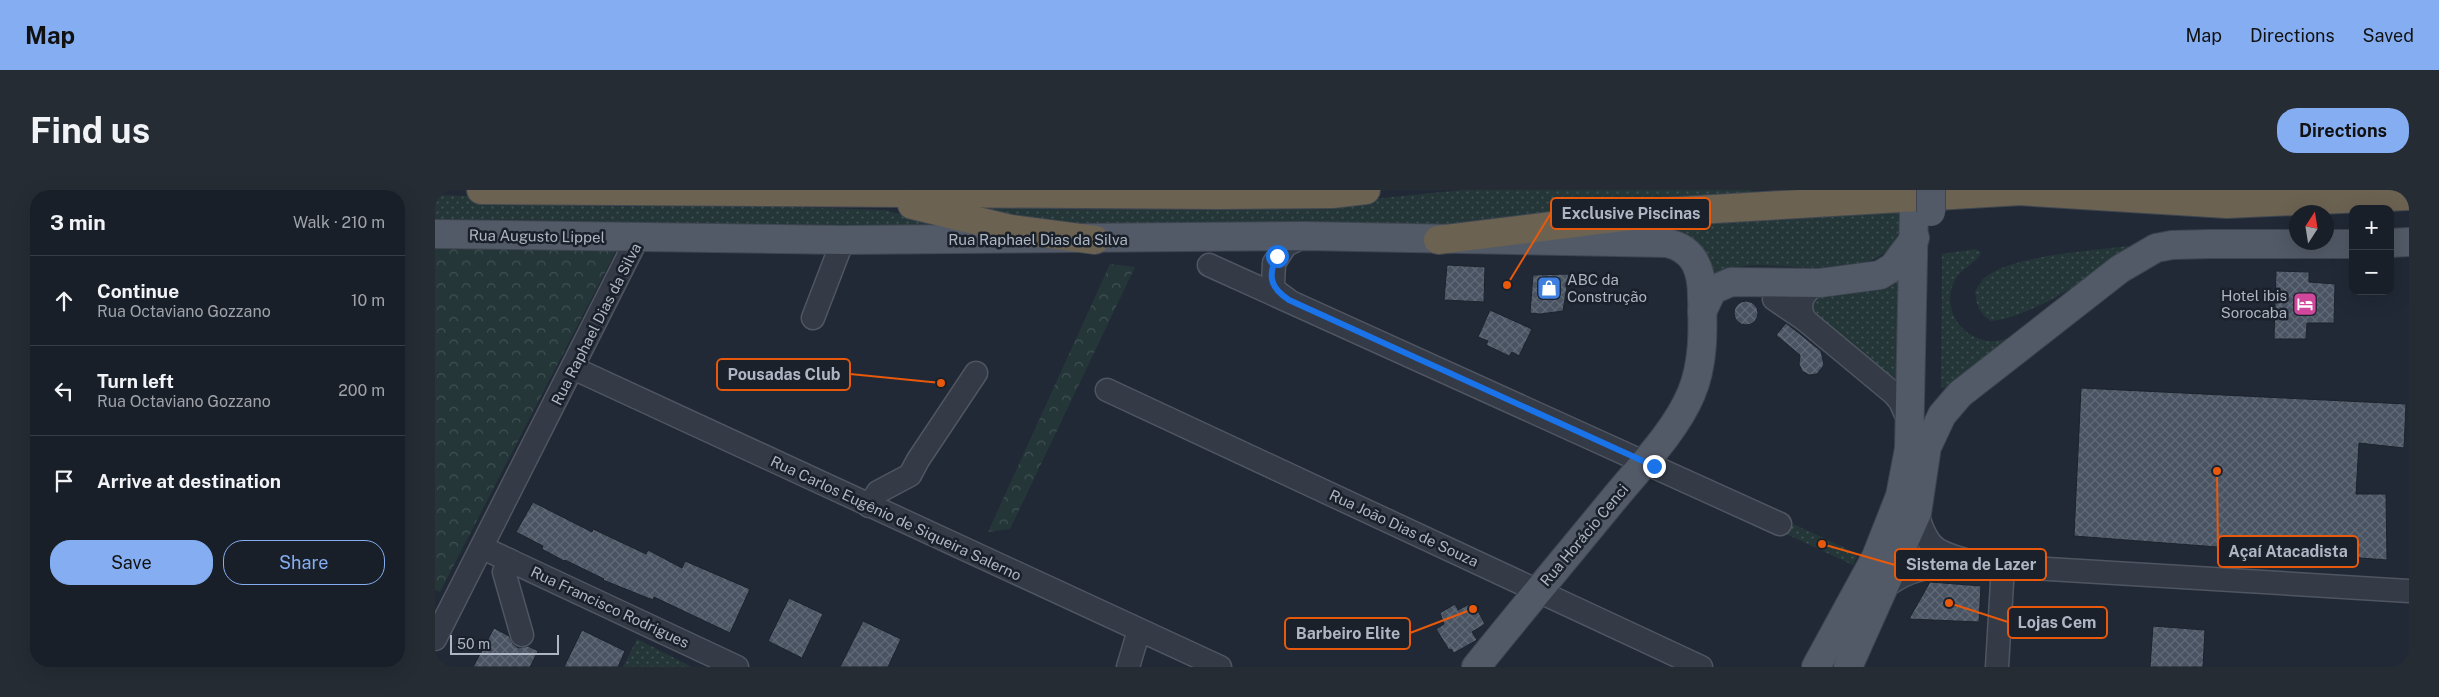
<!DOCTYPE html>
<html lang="en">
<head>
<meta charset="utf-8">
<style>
  :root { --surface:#191f28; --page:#262c34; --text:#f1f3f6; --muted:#9fa2a8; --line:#373d45; --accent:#84adf2 }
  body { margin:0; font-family:"Public Sans",sans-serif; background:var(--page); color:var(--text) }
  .controls { position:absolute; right:15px; top:15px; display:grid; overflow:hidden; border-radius:10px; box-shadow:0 5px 20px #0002 }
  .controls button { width:45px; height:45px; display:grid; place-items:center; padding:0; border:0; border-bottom:1px solid var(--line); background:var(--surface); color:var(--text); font:25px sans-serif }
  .compass { position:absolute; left:1854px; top:15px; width:45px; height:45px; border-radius:50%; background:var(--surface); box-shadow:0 5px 20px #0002; rotate:12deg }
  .scale { position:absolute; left:15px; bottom:12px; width:109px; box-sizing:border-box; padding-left:5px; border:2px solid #aeb6c3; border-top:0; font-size:14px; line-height:18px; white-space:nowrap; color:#aeb6c3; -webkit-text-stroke:4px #1a212b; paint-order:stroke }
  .stop { position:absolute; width:15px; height:15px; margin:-11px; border:4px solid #1a73e8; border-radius:50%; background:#fff }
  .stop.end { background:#1a73e8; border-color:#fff; box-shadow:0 1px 5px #0008 }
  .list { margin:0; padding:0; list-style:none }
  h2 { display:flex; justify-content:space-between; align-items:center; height:65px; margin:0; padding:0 20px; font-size:21px }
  h2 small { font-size:16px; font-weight:400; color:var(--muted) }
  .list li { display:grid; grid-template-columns:32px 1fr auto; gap:15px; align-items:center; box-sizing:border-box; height:90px; padding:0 20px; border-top:1px solid var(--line) }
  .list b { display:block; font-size:19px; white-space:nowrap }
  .list p { margin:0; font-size:16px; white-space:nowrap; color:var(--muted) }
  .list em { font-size:16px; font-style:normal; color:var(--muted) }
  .actions { display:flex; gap:10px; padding:15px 20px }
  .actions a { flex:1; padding:11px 0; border:1px solid var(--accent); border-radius:20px; text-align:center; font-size:18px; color:var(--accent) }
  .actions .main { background:var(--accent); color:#111 }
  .icon { flex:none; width:28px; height:28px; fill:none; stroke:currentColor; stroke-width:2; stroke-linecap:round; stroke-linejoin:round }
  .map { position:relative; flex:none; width:1974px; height:477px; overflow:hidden; border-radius:20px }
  header { display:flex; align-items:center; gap:30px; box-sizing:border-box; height:70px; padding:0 25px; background:var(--accent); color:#111 }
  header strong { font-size:24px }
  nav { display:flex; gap:28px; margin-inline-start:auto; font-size:18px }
  .intro { display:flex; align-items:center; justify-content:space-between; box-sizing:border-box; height:120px; padding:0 30px }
  h1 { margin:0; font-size:35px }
  .button { padding:12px 22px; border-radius:20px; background:var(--accent); color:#111; font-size:18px; font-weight:700 }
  main { display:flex; gap:30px; padding:0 30px }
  aside { flex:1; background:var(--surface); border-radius:20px; box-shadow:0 5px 20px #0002 }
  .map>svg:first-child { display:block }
  .green { fill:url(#green-dots) }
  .forest { fill:url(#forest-crowns) }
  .building { fill:url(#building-cross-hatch); stroke:#1c232d }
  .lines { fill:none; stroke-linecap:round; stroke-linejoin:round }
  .minor-casing { stroke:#4f5661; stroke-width:25 }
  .major-casing { stroke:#3e4550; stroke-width:30 }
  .highway-casing { stroke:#3f4651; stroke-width:30 }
  .minor { stroke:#343b47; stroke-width:22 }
  .major { stroke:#525a67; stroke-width:28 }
  .highway { stroke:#6c6251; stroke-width:28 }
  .major-bridge-casing { stroke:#3e4550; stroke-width:30; stroke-linecap:butt }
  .major-bridge { stroke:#525a67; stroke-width:28 }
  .route { stroke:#1a73e8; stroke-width:6 }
  .labels { text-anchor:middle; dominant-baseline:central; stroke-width:5; stroke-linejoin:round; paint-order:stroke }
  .street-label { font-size:15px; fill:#aeb6c3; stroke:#1a212b }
  .poi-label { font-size:15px; fill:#aeb6c3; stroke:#1a212b; text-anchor:start }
  .leader { fill:none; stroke:#e8590c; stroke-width:2 }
  .callout-dot { fill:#e8590c; stroke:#1a212b; stroke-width:2 }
  .callout { fill:#1a212b; stroke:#e8590c; stroke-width:2 }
  .callout-label { font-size:16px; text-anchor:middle; font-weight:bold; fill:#aeb6c3 }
</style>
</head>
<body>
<header>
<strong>Map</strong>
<nav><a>Map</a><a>Directions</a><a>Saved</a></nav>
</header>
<div class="intro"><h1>Find us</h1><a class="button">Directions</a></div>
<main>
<aside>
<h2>3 min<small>Walk · 210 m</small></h2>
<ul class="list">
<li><svg class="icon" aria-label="ahead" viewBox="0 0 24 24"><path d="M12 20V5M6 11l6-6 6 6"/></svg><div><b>Continue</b><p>Rua Octaviano Gozzano</p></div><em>10 m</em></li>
<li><svg class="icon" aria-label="left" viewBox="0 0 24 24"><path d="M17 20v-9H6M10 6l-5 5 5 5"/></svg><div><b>Turn left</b><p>Rua Octaviano Gozzano</p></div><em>200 m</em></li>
<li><svg class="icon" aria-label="arrive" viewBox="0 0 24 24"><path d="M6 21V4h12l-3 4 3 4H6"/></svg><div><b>Arrive at destination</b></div></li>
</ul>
<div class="actions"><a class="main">Save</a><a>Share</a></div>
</aside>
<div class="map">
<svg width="1974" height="477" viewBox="0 0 1974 477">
  <defs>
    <pattern id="green-dots" width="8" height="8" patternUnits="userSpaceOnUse" patternTransform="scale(1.25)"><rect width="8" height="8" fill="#243638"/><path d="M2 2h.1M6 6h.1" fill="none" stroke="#415153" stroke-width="1.8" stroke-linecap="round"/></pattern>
    <pattern id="forest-crowns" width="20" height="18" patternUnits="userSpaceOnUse" patternTransform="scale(1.25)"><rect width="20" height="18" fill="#243638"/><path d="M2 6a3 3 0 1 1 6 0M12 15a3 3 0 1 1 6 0" fill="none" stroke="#415153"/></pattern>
    <pattern id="building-cross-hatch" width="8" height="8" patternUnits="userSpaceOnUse" patternTransform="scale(1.25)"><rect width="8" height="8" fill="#495362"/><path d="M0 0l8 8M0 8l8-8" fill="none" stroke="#616a77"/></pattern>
  </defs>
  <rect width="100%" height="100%" fill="#212936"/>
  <g class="green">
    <polygon points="1028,0 1315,0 1321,3 1068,36 628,43 540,16 897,13"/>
    <polygon points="0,5 450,20 529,42 0,33"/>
    <path d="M1465,16c0,7 2,15 0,22 -15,60 -112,33 -155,38 -12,2 -24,7 -33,16l-3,-11 -123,-44z"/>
    <path d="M1693,56l2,4c-35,25 -98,67 -139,71 -12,-8 -15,-16 -16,-30 3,-4 6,-10 9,-13 27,-23 108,-27 144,-32z"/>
    <path d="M1540,59l6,3c-3,11 -21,17 -26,28 -14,27 4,57 33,61 9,1 19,-3 27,-4l-66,51 -8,-1 1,-133z"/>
    <polygon points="1465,87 1463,189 1450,182 1378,124 1378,107 1399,102 1429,101"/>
    <polygon points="1356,333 1423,364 1418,375 1351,344"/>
    <polygon points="202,449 255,476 255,477 188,477"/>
  </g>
  <g class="forest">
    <polygon points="0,52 184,55 5,402 0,400"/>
    <polygon points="675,74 700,77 575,339 553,342"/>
  </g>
  <g class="building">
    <polygon points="1012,75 1050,77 1049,112 1009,110"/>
    <polygon points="1841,81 1874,82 1874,92 1900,94 1899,133 1872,133 1871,149 1839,149"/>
    <polygon points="1134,84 1128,121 1105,124 1095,123 1098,85"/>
    <circle cx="1311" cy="123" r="12"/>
    <polygon points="1055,120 1097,139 1084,166 1077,162 1074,166 1051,155 1053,151 1043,147"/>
    <polygon points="1351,133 1386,161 1389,175 1382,184 1374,185 1367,181 1364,174 1365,165 1341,145"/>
    <polygon points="1646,198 1971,214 1969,258 1924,253 1921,304 1951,304 1952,370 1639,346"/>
    <polygon points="98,312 157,342 158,339 211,364 213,360 247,378 250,371 315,399 295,443 219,407 218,410 168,390 169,389 130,370 129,371 107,359 108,356 81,342"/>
    <polygon points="1495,392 1546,396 1544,432 1474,429"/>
    <polygon points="354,408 388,424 367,468 333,451"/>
    <polygon points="1038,412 1050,434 1037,442 1042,450 1019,463 1016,459 1014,460 1001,439 1009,434 1005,423 1020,414 1023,420"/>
    <polygon points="428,431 466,449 453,477 405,477"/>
    <polygon points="1718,436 1770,440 1768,477 1715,477"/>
    <polygon points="59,438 74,446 78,454 83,458 93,456 103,461 95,477 38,477"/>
    <polygon points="147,440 190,461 183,477 129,477"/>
  </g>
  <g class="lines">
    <g class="minor-casing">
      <g id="minor">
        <polyline points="774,75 1345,334"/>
        <path d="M1385,93c-17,8 -24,20 -15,37l89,74 6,7 9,20"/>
        <polyline points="1339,109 1370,130"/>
        <polyline points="853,110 841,101 838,95 839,73 851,55 870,46"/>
        <polyline points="378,128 408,50"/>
        <polyline points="138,178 785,477"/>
        <polyline points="672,200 1266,477"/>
        <polyline points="434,316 443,302 475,285 483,270 541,183"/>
        <path d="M1482,323c10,34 17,39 52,48"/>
        <polyline points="48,358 302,477"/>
        <polyline points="74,370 69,382 87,445"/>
        <path d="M1450,397c34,-26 59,-19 99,-22l425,26"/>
        <polyline points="0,449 203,47"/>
        <polyline points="693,477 702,447 710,443"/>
        <polyline points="1562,477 1568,376"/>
      </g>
    </g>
    <g class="major-casing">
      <g id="major">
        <path d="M0,44l408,6 462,-4 362,7c28,6 35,28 35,54 1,32 2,67 -11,97 -16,38 -52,74 -78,106 -46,56 -92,111 -137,167"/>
        <polyline points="1955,53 1974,52"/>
        <polyline points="1267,122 1276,103 1280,99 1296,92 1385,93 1445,85 1458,77 1480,48"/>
        <polyline points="1492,257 1507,225 1525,204 1685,79 1721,58 1737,55 1775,54 1918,54"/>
        <polyline points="1381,477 1441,367 1465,306 1474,259 1479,20"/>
        <polyline points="1413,477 1482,323 1491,263"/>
      </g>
    </g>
    <g class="highway-casing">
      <g id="highway">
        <polyline points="46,0 784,5 897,4 931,0"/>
        <polyline points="1567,0 1792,14 1974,6"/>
        <polyline points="477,15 576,39 660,50"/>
        <polyline points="1003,50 1228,22 1586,1"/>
      </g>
    </g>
    <use href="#minor" class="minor"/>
    <use href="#major" class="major"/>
    <use href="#highway" class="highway"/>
    <g class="major-bridge-casing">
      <polyline id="major-bridge" points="1496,0 1496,22"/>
    </g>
    <use href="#major-bridge" class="major-bridge"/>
  </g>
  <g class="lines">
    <path class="route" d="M842,66c-10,21 -6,32 12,44l365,166"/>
  </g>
  <defs>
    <g id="shop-square" transform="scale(1.25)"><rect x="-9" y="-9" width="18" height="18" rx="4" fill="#3f7fe0" stroke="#1a212b"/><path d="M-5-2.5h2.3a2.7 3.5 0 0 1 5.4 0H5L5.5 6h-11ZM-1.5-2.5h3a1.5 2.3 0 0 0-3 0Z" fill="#fff"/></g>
    <g id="hotel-square" transform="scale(1.25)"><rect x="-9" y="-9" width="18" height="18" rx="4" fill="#d1479c" stroke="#1a212b"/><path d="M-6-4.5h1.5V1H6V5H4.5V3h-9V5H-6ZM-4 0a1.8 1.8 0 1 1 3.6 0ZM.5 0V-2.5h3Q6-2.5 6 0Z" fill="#fff"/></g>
  </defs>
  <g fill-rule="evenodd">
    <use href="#shop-square" x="1114" y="98"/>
    <use href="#hotel-square" x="1870" y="114"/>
  </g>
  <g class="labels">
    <g class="street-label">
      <text transform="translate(102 46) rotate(1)">Rua Augusto Lippel</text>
      <text x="603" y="49">Rua Raphael Dias da Silva</text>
      <text transform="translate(161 134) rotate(-63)">Rua Raphael Dias da Silva</text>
      <text transform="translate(461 328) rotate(25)">Rua Carlos Eugênio de Siqueira Salerno</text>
      <text transform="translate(969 338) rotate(25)">Rua João Dias de Souza</text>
      <text transform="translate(1149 345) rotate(-50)">Rua Horácio Cenci</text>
      <text transform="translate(175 417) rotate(25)">Rua Francisco Rodrigues</text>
    </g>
    <g class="poi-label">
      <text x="1132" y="89">ABC da<tspan x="1132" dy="17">Construção</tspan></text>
      <text x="1852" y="105" text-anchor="end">Hotel ibis<tspan x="1852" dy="17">Sorocaba</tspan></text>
    </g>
  </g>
  <path class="leader" d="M1072 95L1116 23M506 193L415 184M1782 281L1783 361M1387 354L1460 375M1514 413L1573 432M1038 419L975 443"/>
  <g class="callout-dot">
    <circle cx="1072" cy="95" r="5"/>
    <circle cx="506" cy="193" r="5"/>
    <circle cx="1782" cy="281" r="5"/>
    <circle cx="1387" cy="354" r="5"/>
    <circle cx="1514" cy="413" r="5"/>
    <circle cx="1038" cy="419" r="5"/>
  </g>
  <g class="callout">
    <rect x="1116" y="8" width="159" height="31" rx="5"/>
    <rect x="282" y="169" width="133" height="31" rx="5"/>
    <rect x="1783" y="346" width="140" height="31" rx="5"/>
    <rect x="1460" y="359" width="151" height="31" rx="5"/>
    <rect x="1573" y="417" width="99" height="31" rx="5"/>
    <rect x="850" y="428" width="125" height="31" rx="5"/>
  </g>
  <g class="callout-label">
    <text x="1196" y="29">Exclusive Piscinas</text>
    <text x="349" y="190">Pousadas Club</text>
    <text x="1853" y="367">Açaí Atacadista</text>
    <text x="1536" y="380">Sistema de Lazer</text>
    <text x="1622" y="438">Lojas Cem</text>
    <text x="913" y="449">Barbeiro Elite</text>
  </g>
</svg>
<div class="controls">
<button>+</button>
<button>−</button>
</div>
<svg class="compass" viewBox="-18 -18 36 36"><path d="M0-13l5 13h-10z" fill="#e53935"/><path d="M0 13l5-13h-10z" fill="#9fa2a8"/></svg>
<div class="scale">50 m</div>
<div class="stop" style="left:842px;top:66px"></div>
<div class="stop end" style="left:1219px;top:276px"></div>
</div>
</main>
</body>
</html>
